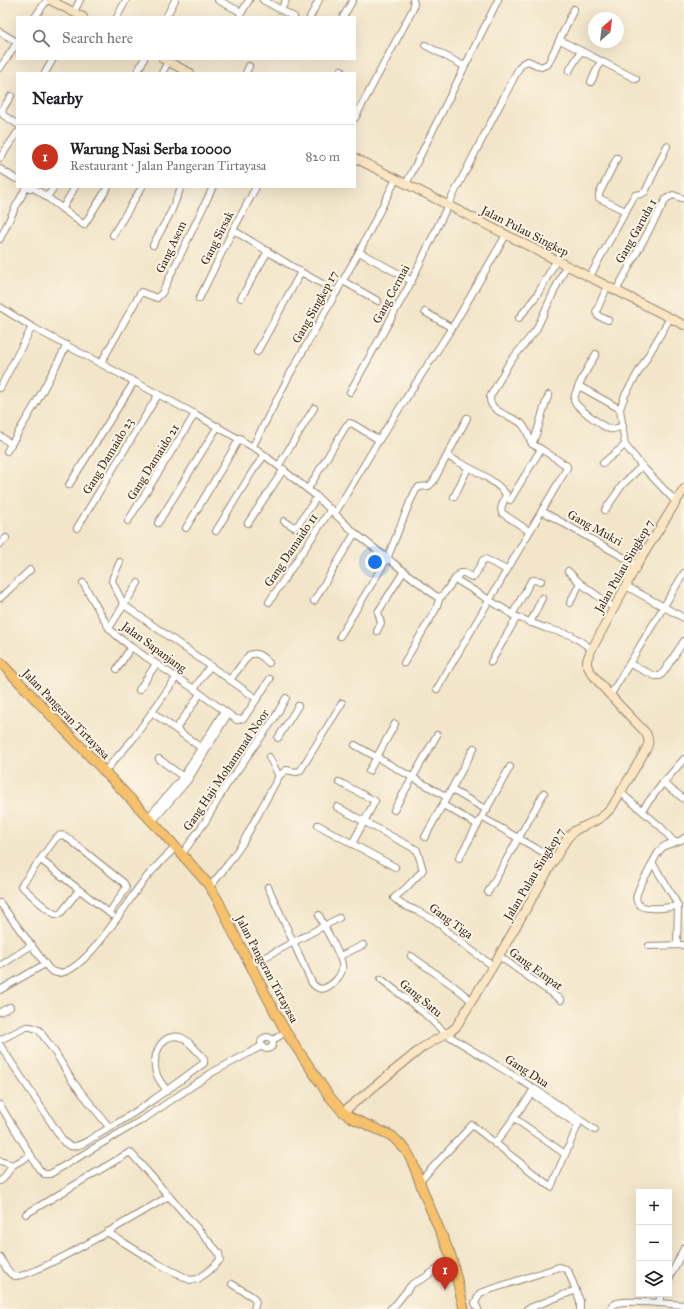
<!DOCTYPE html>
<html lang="en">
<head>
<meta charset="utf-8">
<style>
  :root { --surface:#fff; --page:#f2f2f2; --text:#202124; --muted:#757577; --line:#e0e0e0; --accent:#c8321e }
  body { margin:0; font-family:"IM FELL Great Primer",serif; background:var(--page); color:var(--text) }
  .controls { position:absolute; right:12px; bottom:12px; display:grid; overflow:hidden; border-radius:0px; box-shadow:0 4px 16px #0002 }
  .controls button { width:36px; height:36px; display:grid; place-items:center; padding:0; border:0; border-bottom:1px solid var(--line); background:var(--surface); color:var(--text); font:20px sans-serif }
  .compass { position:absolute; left:588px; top:12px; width:36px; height:36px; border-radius:50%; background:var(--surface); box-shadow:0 4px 16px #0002; rotate:28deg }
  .you { position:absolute; left:375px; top:562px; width:14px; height:14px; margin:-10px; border:3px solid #fff; border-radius:50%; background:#1a73e8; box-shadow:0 0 0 6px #1a73e833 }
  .badge { display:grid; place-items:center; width:26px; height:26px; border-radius:50%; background:var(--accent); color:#fff; font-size:13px; font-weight:700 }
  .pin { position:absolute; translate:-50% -33px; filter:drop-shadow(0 1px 2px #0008) }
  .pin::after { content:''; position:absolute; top:21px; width:14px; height:12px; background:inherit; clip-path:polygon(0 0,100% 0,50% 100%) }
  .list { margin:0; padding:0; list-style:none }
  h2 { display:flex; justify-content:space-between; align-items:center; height:52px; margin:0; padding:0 16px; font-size:17px }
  h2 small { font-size:13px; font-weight:400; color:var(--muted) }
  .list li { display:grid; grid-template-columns:26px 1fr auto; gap:12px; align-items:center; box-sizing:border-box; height:64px; padding:0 16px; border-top:1px solid var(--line) }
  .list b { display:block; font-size:15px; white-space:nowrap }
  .list p { margin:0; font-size:13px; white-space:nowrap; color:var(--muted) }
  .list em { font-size:13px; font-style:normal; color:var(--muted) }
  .icon { flex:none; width:22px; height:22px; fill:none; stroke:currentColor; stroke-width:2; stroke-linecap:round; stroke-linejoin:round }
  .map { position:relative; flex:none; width:684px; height:1309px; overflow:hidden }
  .search { position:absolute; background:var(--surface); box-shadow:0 4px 16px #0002; left:16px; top:16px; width:340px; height:44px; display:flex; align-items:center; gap:10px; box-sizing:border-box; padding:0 14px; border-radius:0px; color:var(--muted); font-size:15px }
  .panel { position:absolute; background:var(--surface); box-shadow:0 4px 16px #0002; left:16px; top:72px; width:340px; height:116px; border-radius:0px }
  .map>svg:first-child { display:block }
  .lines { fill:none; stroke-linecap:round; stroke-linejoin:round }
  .street-casing { stroke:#968874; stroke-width:8 }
  .secondary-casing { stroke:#968874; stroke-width:10 }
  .primary-casing { stroke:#968874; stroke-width:11 }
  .street { stroke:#fff; stroke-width:6 }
  .secondary { stroke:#fbe6c4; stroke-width:8 }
  .primary { stroke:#f6c16b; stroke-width:9 }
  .labels { text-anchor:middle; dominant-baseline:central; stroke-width:4; stroke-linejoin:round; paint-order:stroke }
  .street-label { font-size:12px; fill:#3b2a1e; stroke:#fcf5e5 }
</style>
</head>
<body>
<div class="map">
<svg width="684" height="1309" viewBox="0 0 684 1309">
  <rect width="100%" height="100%" fill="#fcf5e5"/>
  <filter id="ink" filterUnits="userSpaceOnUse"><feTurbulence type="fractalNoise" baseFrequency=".025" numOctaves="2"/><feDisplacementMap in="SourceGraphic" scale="8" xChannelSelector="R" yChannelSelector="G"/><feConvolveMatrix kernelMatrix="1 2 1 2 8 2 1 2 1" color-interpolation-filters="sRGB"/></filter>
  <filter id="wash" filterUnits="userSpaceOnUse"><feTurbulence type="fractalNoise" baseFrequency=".012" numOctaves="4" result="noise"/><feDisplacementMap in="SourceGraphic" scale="16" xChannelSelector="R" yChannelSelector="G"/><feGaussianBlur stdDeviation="0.9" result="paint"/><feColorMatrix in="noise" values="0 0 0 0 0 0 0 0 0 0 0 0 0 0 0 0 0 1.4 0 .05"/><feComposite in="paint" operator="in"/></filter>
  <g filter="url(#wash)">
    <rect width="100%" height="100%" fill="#f2e5c9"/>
  </g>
  <g filter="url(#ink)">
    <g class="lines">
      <g class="street-casing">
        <g id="street">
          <polyline points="218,0 241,12"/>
          <polyline points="263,0 294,17"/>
          <polyline points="281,10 286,0"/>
          <polyline points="74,12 80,0"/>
          <polyline points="35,17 47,0"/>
          <polyline points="117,17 126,0"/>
          <polyline points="166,17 175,0"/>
          <polyline points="239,17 249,0"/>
          <polyline points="310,17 319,0"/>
          <polyline points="343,17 353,0"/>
          <polyline points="0,32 17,42"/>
          <polyline points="560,40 636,79"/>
          <polyline points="425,45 464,66"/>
          <polyline points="0,68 17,43"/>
          <polyline points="569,71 581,51"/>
          <polyline points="45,73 53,59"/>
          <polyline points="137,73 144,59"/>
          <polyline points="162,73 168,62"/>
          <polyline points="246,73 249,66"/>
          <polyline points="339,73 341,70"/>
          <polyline points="591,82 601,61"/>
          <polyline points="11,96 2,110 3,115 17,124"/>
          <polyline points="355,118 413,9 414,3 413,0"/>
          <polyline points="0,158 17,133"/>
          <polyline points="617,158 599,194 599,198 625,211"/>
          <polyline points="0,169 16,179"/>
          <polyline points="406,184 498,0"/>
          <polyline points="47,197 54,187"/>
          <polyline points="62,209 75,187"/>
          <polyline points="233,230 301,272 337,292"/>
          <polyline points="113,235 142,187"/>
          <polyline points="0,239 16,206 26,188 33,188 40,192 84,225 108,187"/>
          <polyline points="153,245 171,212 181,187"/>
          <polyline points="359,252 412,281"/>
          <polyline points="589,278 633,198 635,195 641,194 645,192 667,146"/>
          <polyline points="343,281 378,301"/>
          <polyline points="607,287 596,312 598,316 608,320"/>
          <polyline points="616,291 666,199 673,195 684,199"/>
          <polyline points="241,298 268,251"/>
          <polyline points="199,299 233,230 256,187"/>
          <polyline points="0,307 32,327 195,414 258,450 316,496 355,533 437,597 442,596 455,579 517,617 545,628 571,635 592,649"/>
          <polyline points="425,312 452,328"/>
          <polyline points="519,318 537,295 556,261"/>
          <polyline points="670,318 625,395 620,409 625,445 642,466 676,502"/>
          <polyline points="257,352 301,272"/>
          <path d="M596,354c-6,10 -22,36 -22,47 3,6 30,27 36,28 4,1 9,-2 13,-3"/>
          <polyline points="101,363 141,292 157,298 162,293 213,187"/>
          <polyline points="579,386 620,409"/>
          <polyline points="0,388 32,327"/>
          <polyline points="350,392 409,286 448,205 519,68 523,63 528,61 541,67 548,64 574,9"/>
          <polyline points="0,436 11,444"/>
          <path d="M532,444c-3,-6 -5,-15 -10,-20 -9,-8 -34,-12 -32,-27l19,-34 27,-33 30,-64"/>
          <polyline points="253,446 290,374 359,252 396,179"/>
          <path d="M541,449l-9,-5c8,-15 9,-33 17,-49"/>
          <polyline points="7,451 36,403 67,345"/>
          <path d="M447,456c18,10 47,22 59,38l-5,15 1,4 27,18"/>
          <polyline points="603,463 625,445"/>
          <polyline points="279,465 314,408"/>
          <polyline points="69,485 134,382"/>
          <polyline points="308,489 346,426 350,423 353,424 379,440"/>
          <polyline points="454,497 468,468"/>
          <polyline points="605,510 623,484 642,466"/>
          <polyline points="542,511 637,565"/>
          <polyline points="335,513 379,440 455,323 506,235"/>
          <polyline points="128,521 195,414"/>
          <polyline points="284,521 294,527 298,525 317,497"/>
          <polyline points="158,523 218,426"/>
          <polyline points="248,523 284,469"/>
          <polyline points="77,528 158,395"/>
          <polyline points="186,528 240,438"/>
          <polyline points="216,531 254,469 265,455"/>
          <polyline points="0,544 6,538"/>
          <polyline points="120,562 113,577 112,581 124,605 257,699"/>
          <polyline points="568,571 580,583 614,608"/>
          <polyline points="455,579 460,573 464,573 472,577 474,577 483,560 485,559 507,570"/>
          <polyline points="83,583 109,628 117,636 131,647 194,689 237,720 244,718 270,679"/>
          <polyline points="626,586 684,618"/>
          <polyline points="0,598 30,570"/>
          <polyline points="314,601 355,533"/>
          <polyline points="269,602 331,509"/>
          <polyline points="570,603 580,583"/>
          <polyline points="512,615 531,581 533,580 541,581"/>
          <polyline points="530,623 542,598"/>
          <polyline points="109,628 138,583"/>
          <polyline points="377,631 381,623 378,612 404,571"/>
          <polyline points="340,636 387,559 410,502 416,490 419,487 429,486 433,482 467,418"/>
          <polyline points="491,662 517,617"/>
          <polyline points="404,663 436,609 440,597"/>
          <polyline points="630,664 655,676 660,676 663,673 684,641"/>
          <polyline points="117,669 131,647"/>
          <path d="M230,680l19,-25c9,-4 13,2 20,8"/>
          <polyline points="194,689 210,666"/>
          <polyline points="437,689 567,468 567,466 541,449 510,500"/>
          <polyline points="139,690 156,664"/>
          <polyline points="611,694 684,573"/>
          <polyline points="152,712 204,750"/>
          <polyline points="176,729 200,694"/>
          <polyline points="278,738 298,706"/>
          <polyline points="355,745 447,797"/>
          <polyline points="269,757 279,776"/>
          <polyline points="159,759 186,779"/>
          <polyline points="369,771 395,724"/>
          <polyline points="104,772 133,739 176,678"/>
          <polyline points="339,782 375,801 352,844"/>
          <polyline points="663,783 684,799"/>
          <polyline points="452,790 487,810"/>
          <polyline points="620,792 661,827 674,842"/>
          <polyline points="443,805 478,825"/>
          <polyline points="337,807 417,850 423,870 406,888 394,898 401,904 417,911 435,920 456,939 493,966"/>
          <polyline points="394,810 437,735"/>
          <polyline points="642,810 663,783 684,759"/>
          <polyline points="148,818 183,777 224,711"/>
          <polyline points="483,818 555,859"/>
          <polyline points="152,822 188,780 228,714"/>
          <polyline points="318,825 395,867"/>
          <polyline points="425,837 474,748"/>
          <polyline points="182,854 205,822 226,786 274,719 286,698"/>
          <polyline points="459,858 510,767"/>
          <polyline points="41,860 112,915"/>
          <polyline points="653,864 673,896 678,906 677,945"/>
          <polyline points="210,887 228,864 242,844 279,776 286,770 296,772 300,771 342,703"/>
          <path d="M268,887l44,96c3,4 8,7 13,5 9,-4 19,-14 17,-24 -3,-15 -17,-33 -23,-49"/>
          <path d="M79,890l-18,23c-3,1 -3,2 -6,1 -12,-6 -24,-20 -34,-28l34,-47c3,-3 5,-5 10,-3l59,47 2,5 -2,3 -15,22"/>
          <polyline points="488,892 544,793"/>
          <path d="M0,903l49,66c25,23 76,-64 89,-81 11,-15 24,-28 38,-41"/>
          <path d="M678,906c-11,1 -47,9 -41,-12 2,-7 6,-14 10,-20 4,-8 8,-19 15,-26 6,-6 16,-4 22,-10"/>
          <polyline points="649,946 684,945"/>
          <polyline points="340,956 363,945"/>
          <polyline points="411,956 455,987 472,1001"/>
          <polyline points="499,956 561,1000"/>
          <polyline points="250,965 339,918"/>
          <polyline points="0,966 32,945"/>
          <polyline points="381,979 424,1013 446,1034 535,1089 595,1130"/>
          <polyline points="0,990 45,964"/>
          <polyline points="0,1012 10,1007"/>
          <circle cx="267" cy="1043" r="6"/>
          <polyline points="0,1040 26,1027 31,1027 39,1030 56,1054 73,1082 110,1128"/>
          <polyline points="273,1040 286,1032"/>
          <path d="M0,1045l64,97c4,3 6,5 11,4 8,-1 16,-7 22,-11 38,-21 72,-46 107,-72 1,-5 -3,-8 -7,-12 -5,-5 -10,-12 -17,-14 -20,-5 -30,23 -23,38 2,6 7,11 10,16"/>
          <polyline points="0,1105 39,1169 44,1174 50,1174 145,1118 213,1072 262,1046"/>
          <polyline points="514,1118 565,1154"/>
          <polyline points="495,1144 534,1090"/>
          <polyline points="0,1161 13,1165"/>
          <polyline points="0,1181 3,1179 13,1165 31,1155"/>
          <polyline points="420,1181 472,1125 551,1187 578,1125 531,1093"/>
          <polyline points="26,1214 130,1152 219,1253 220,1260 209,1271 198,1279 190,1280 155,1262 107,1232"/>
          <path d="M0,1257c4,7 8,17 15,19 15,4 134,-68 154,-80"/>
          <polyline points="669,1279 684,1248"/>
          <polyline points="232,1284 253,1297 256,1302 254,1309"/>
          <polyline points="658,1303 662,1294"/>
          <polyline points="390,1309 396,1304 412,1284 424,1278 452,1259"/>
          <polyline points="478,1309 475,1303 480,1293 559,1267 566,1269 569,1273 580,1301 580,1309"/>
          <polyline points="527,1309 576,1290"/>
          <path d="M610,1309c2,-3 4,-5 7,-6 15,-4 50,1 67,2"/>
        </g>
      </g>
      <g class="secondary-casing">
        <g id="secondary">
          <polyline points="50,0 83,17"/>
          <polyline points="163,59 190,73"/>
          <polyline points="355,158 684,325"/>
          <path d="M343,1112l80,-65 28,-16 5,-4 37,-61 73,-126c10,-14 15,-11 29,-19 6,-3 12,-8 17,-14l32,-54c5,-8 6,-12 2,-20 -10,-11 -58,-58 -59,-69 -1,-5 3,-11 5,-15l45,-84 47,-76"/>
        </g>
      </g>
      <g class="primary-casing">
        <polyline id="primary" points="0,662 164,834 208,884 219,902 234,934 275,1012 286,1032 329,1096 343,1112 352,1118 392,1136 406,1150 412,1161 425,1196 452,1259 464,1309"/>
      </g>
      <use href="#street" class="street"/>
      <use href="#secondary" class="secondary"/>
      <use href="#primary" class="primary"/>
    </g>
  </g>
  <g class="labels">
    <g class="street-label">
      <text transform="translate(525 231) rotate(27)">Jalan Pulau Singkep</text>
      <text transform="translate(636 231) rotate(-61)">Gang Garuda 1</text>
      <text transform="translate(217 238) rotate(-63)">Gang Sirsak</text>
      <text transform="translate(171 247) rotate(-65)">Gang Asem</text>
      <text transform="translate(391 294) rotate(-62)">Gang Cermai</text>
      <text transform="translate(315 307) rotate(-61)">Gang Singkep 17</text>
      <text transform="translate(108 456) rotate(-59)">Gang Damaido 23</text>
      <text transform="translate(153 462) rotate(-58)">Gang Damaido 21</text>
      <text transform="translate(595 528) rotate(29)">Gang Mukri</text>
      <text transform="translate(291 550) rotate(-56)">Gang Damaido 11</text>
      <text transform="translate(624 566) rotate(-60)">Jalan Pulau Singkep 7</text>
      <text transform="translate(154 647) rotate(36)">Jalan Sapanjang</text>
      <text transform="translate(66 714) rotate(46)">Jalan Pangeran Tirtayasa</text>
      <text transform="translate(226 770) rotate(-56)">Gang Haji Mohammad Noor</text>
      <text transform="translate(534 874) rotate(-59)">Jalan Pulau Singkep 7</text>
      <text transform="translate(451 921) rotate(36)">Gang Tiga</text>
      <text transform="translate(267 969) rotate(62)">Jalan Pangeran Tirtayasa</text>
      <text transform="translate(536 969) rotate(36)">Gang Empat</text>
      <text transform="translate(421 998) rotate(40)">Gang Satu</text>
      <text transform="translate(527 1071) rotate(33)">Gang Dua</text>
    </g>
  </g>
</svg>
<div class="controls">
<button>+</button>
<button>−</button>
<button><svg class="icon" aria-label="layers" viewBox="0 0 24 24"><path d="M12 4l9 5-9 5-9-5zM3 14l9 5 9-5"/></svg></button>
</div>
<svg class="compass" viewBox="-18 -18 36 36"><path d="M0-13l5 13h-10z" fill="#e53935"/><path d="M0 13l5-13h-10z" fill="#757577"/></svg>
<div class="you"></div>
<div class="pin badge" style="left:445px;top:1290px">1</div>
<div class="search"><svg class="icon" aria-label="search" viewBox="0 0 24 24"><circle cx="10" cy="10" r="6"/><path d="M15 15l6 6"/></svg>Search here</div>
<section class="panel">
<h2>Nearby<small></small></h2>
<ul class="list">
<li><span class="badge">1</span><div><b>Warung Nasi Serba 10000</b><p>Restaurant · Jalan Pangeran Tirtayasa</p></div><em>820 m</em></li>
</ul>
</section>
</div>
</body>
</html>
